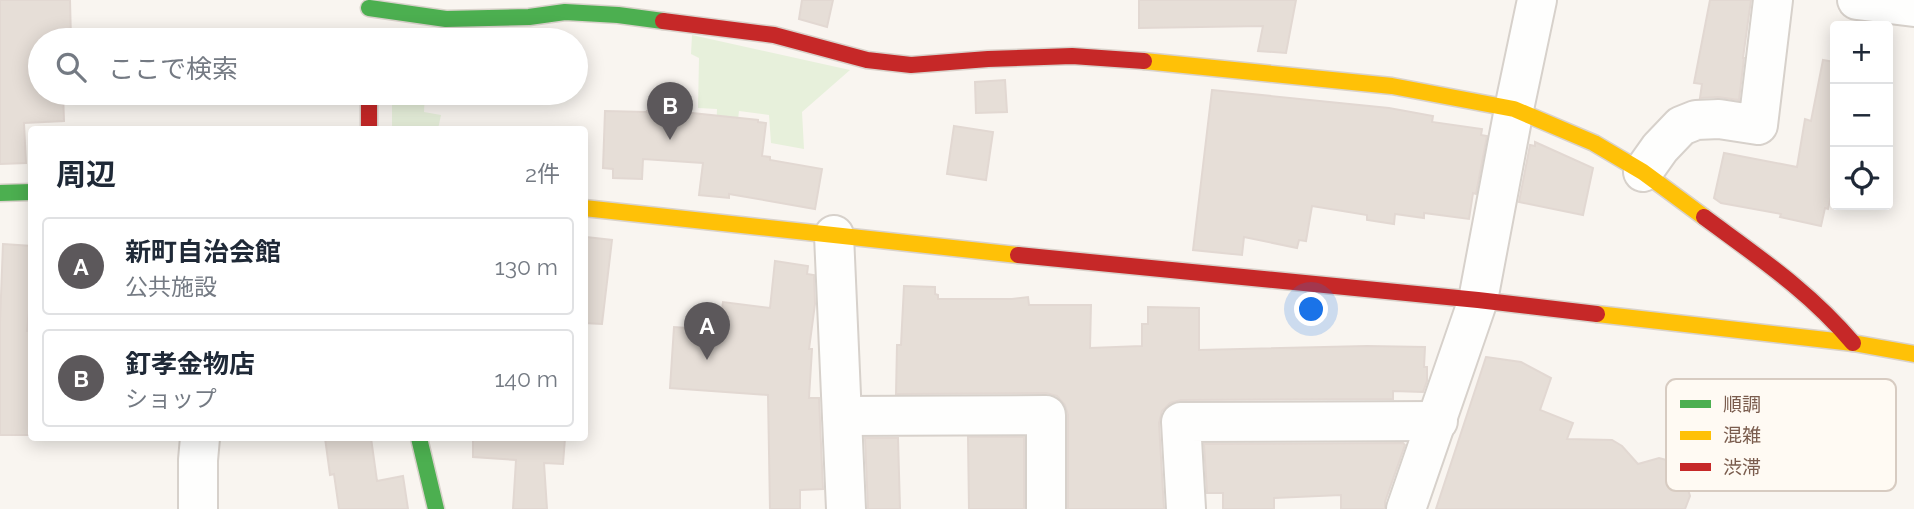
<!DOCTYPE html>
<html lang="ja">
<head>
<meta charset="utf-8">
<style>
  :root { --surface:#fff; --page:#f6f6f7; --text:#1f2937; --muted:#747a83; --line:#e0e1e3; --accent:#5c585b }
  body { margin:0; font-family:Raleway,"Noto Sans JP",sans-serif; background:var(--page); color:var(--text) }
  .controls { position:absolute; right:21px; top:21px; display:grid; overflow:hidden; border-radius:7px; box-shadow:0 4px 18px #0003 }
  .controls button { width:63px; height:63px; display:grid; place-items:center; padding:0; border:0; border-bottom:2px solid var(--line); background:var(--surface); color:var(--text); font:35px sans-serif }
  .you { position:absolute; left:1312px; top:310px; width:24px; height:24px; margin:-18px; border:5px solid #fff; border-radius:50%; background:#1a73e8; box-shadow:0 0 0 10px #1a73e833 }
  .badge { display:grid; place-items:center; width:46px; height:46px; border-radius:50%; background:var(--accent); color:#fff; font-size:23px; font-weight:700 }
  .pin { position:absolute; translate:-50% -58px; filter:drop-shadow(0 2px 4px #0008) }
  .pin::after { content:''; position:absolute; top:37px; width:24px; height:21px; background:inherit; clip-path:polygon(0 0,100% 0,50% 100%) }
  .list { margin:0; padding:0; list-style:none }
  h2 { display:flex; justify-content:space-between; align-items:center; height:91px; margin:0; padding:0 28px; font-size:30px }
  h2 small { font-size:23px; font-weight:400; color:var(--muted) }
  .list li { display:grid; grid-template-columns:46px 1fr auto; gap:21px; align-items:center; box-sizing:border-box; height:98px; margin:0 14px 14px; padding:0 14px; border:2px solid var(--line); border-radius:7px }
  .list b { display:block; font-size:26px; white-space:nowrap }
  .list p { margin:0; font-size:23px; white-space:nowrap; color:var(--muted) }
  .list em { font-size:23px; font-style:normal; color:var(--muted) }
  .icon { flex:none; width:38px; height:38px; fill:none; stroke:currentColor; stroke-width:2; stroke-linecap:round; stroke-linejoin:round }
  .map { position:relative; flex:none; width:1914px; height:509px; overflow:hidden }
  .search { position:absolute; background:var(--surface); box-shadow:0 4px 18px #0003; left:28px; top:28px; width:560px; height:77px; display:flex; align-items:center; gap:18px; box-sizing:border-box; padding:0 24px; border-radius:38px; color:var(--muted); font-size:26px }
  .panel { position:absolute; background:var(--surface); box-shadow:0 4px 18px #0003; left:28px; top:126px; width:560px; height:315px; border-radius:7px }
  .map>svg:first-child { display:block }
  .green { fill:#e7f0db }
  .building { fill:#e6ded7; stroke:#e2d8d2; stroke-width:2 }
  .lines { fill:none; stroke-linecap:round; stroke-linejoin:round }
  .street-casing { stroke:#d7d1cb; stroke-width:42 }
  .fast-casing { stroke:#d9d2cb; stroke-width:19 }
  .slow-casing { stroke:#d9d2cb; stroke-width:19 }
  .jam-casing { stroke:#d9d2cb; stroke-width:19 }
  .street { stroke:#fefefd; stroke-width:38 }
  .fast { stroke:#4caf50; stroke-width:16 }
  .slow { stroke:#ffc107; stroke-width:16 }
  .jam { stroke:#c62828; stroke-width:16 }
  .key { fill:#fffaf3; stroke:#d7cbc1; stroke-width:2 }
  .key-label { font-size:19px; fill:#7a5c4d }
</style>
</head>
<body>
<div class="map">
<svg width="1914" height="509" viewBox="0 0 1914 509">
  <rect width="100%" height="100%" fill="#f9f5f0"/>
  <g class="green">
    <polygon points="692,35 850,70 802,112 804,149 771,143 769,115 739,111 736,137 716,135 717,109 698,108 699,58 691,54"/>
    <polygon points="392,93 425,93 424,112 441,115 438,129 392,129"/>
  </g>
  <g class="building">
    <polygon points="0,0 70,0 71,40 40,40 40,93 63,93 64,121 24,123 26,163 0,164"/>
    <polygon points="802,0 833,0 827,27 799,19"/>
    <polygon points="1139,0 1296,0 1286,53 1258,51 1263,26 1139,28"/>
    <polygon points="1710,0 1751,0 1743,58 1744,58 1739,100 1718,97 1700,98 1702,84 1694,83"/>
    <polygon points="1823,60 1835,62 1835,180 1828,209 1825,208 1821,226 1780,217 1781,214 1721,203 1714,198 1724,153 1797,167 1805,119 1811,121"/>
    <polygon points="1005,80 1007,112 976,113 975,82"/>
    <polygon points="1212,90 1389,108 1433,116 1432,122 1482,129 1481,135 1487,136 1476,194 1473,193 1469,219 1424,213 1424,218 1395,214 1394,224 1367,220 1367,215 1312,206 1306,241 1299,240 1297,248 1244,237 1242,255 1193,250"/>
    <polygon points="605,111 647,112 647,111 692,113 758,120 758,122 766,123 762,156 770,157 770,160 822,169 815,209 729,194 729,198 699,195 703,163 643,159 642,179 613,178 613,169 603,168"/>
    <polygon points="954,126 993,132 986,180 947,174"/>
    <polygon points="1535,142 1593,168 1583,215 1519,202 1530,145 1535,146"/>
    <polygon points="586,237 612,240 602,324 584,323 584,252"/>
    <polygon points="3,244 32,246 32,277 27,331 32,331 30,435 0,435 0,322"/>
    <polygon points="775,261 808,266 807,274 814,275 815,304 809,349 812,349 809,398 819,398 823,489 800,490 800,509 770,509 768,395 670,388 674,327 719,330 723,302 770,308"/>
    <polygon points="904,286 935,287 935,294 938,295 938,299 1012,299 1028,297 1029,305 1091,305 1090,348 1142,346 1142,324 1148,324 1148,307 1199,308 1199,350 1367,346 1425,347 1424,367 1427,367 1427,381 1423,392 1393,391 1393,399 1181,400 1170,403 1162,411 1159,423 1164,509 1068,509 1068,415 1065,405 1057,396 1046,393 896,394 897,345 901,345"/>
    <polygon points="1486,357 1521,362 1551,378 1540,410 1573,423 1567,439 1612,440 1622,446 1638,464 1659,458 1674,462 1682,470 1690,496 1685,509 1436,509"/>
    <polygon points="968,437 1024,437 1024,509 969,509"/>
    <polygon points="325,438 371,438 377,481 403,476 408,509 339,509 334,474 330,475"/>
    <polygon points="473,438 565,438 563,464 544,463 547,509 513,509 516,460 473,457"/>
    <polygon points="865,438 898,438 900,509 868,509"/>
    <polygon points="1403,443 1405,445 1385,502 1385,509 1341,509 1341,495 1274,498 1274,509 1223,509 1223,493 1207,493 1204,444"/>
  </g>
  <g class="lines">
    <g class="street-casing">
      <g id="street">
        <polyline points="1857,0 1914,7"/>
        <polyline points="1643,172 1660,148 1681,126 1696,120 1719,119 1758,125 1773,0"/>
        <polyline points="834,235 846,509"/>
        <polyline points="842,416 1046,415 1046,509"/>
        <polyline points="198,509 198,460 200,438"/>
        <polyline points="1186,509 1181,422 1438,421"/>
        <polyline points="1406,509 1478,300 1514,109 1537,0"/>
      </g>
    </g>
    <g class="fast-casing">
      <g id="fast">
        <polyline points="369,8 446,19 529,17 565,12 618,15 663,21"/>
        <polyline points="0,193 32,192"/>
        <polyline points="419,438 436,509"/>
      </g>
    </g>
    <g class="slow-casing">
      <g id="slow">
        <polyline points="1144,61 1392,86 1514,109 1594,143 1643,172 1704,217"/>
        <polyline points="584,208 1018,255"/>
        <polyline points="1597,314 1853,343 1914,354"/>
      </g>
    </g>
    <g class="jam-casing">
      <g id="jam">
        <polyline points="663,21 774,35 867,60 911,65 988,59 1072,56 1144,61"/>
        <polyline points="369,93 369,130"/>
        <path d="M1704,217c54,40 105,74 149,126"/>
        <polyline points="1018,255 1478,300 1597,314"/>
      </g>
    </g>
    <use href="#street" class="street"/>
    <use href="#fast" class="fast"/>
    <use href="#slow" class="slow"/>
    <use href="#jam" class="jam"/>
  </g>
  <rect x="1666" y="379" width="230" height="112" rx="10" class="key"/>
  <rect x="1680" y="400" width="31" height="8" fill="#4caf50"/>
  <rect x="1680" y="431" width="31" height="9" fill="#ffc107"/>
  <rect x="1680" y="463" width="31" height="8" fill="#c62828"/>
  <g class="key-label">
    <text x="1723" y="411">順調</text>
    <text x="1723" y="442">混雑</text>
    <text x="1723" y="474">渋滞</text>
  </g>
</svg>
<div class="controls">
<button>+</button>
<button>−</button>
<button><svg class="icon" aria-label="locate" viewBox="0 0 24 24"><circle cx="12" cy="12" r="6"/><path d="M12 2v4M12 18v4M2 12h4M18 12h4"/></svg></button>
</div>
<div class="you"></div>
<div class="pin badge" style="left:707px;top:360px">A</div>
<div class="pin badge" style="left:670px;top:140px">B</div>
<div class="search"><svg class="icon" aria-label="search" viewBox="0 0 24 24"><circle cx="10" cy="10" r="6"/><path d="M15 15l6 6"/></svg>ここで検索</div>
<section class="panel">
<h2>周辺<small>2件</small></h2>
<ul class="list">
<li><span class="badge">A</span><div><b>新町自治会館</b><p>公共施設</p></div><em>130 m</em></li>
<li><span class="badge">B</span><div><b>釘孝金物店</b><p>ショップ</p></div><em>140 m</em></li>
</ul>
</section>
</div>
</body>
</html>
